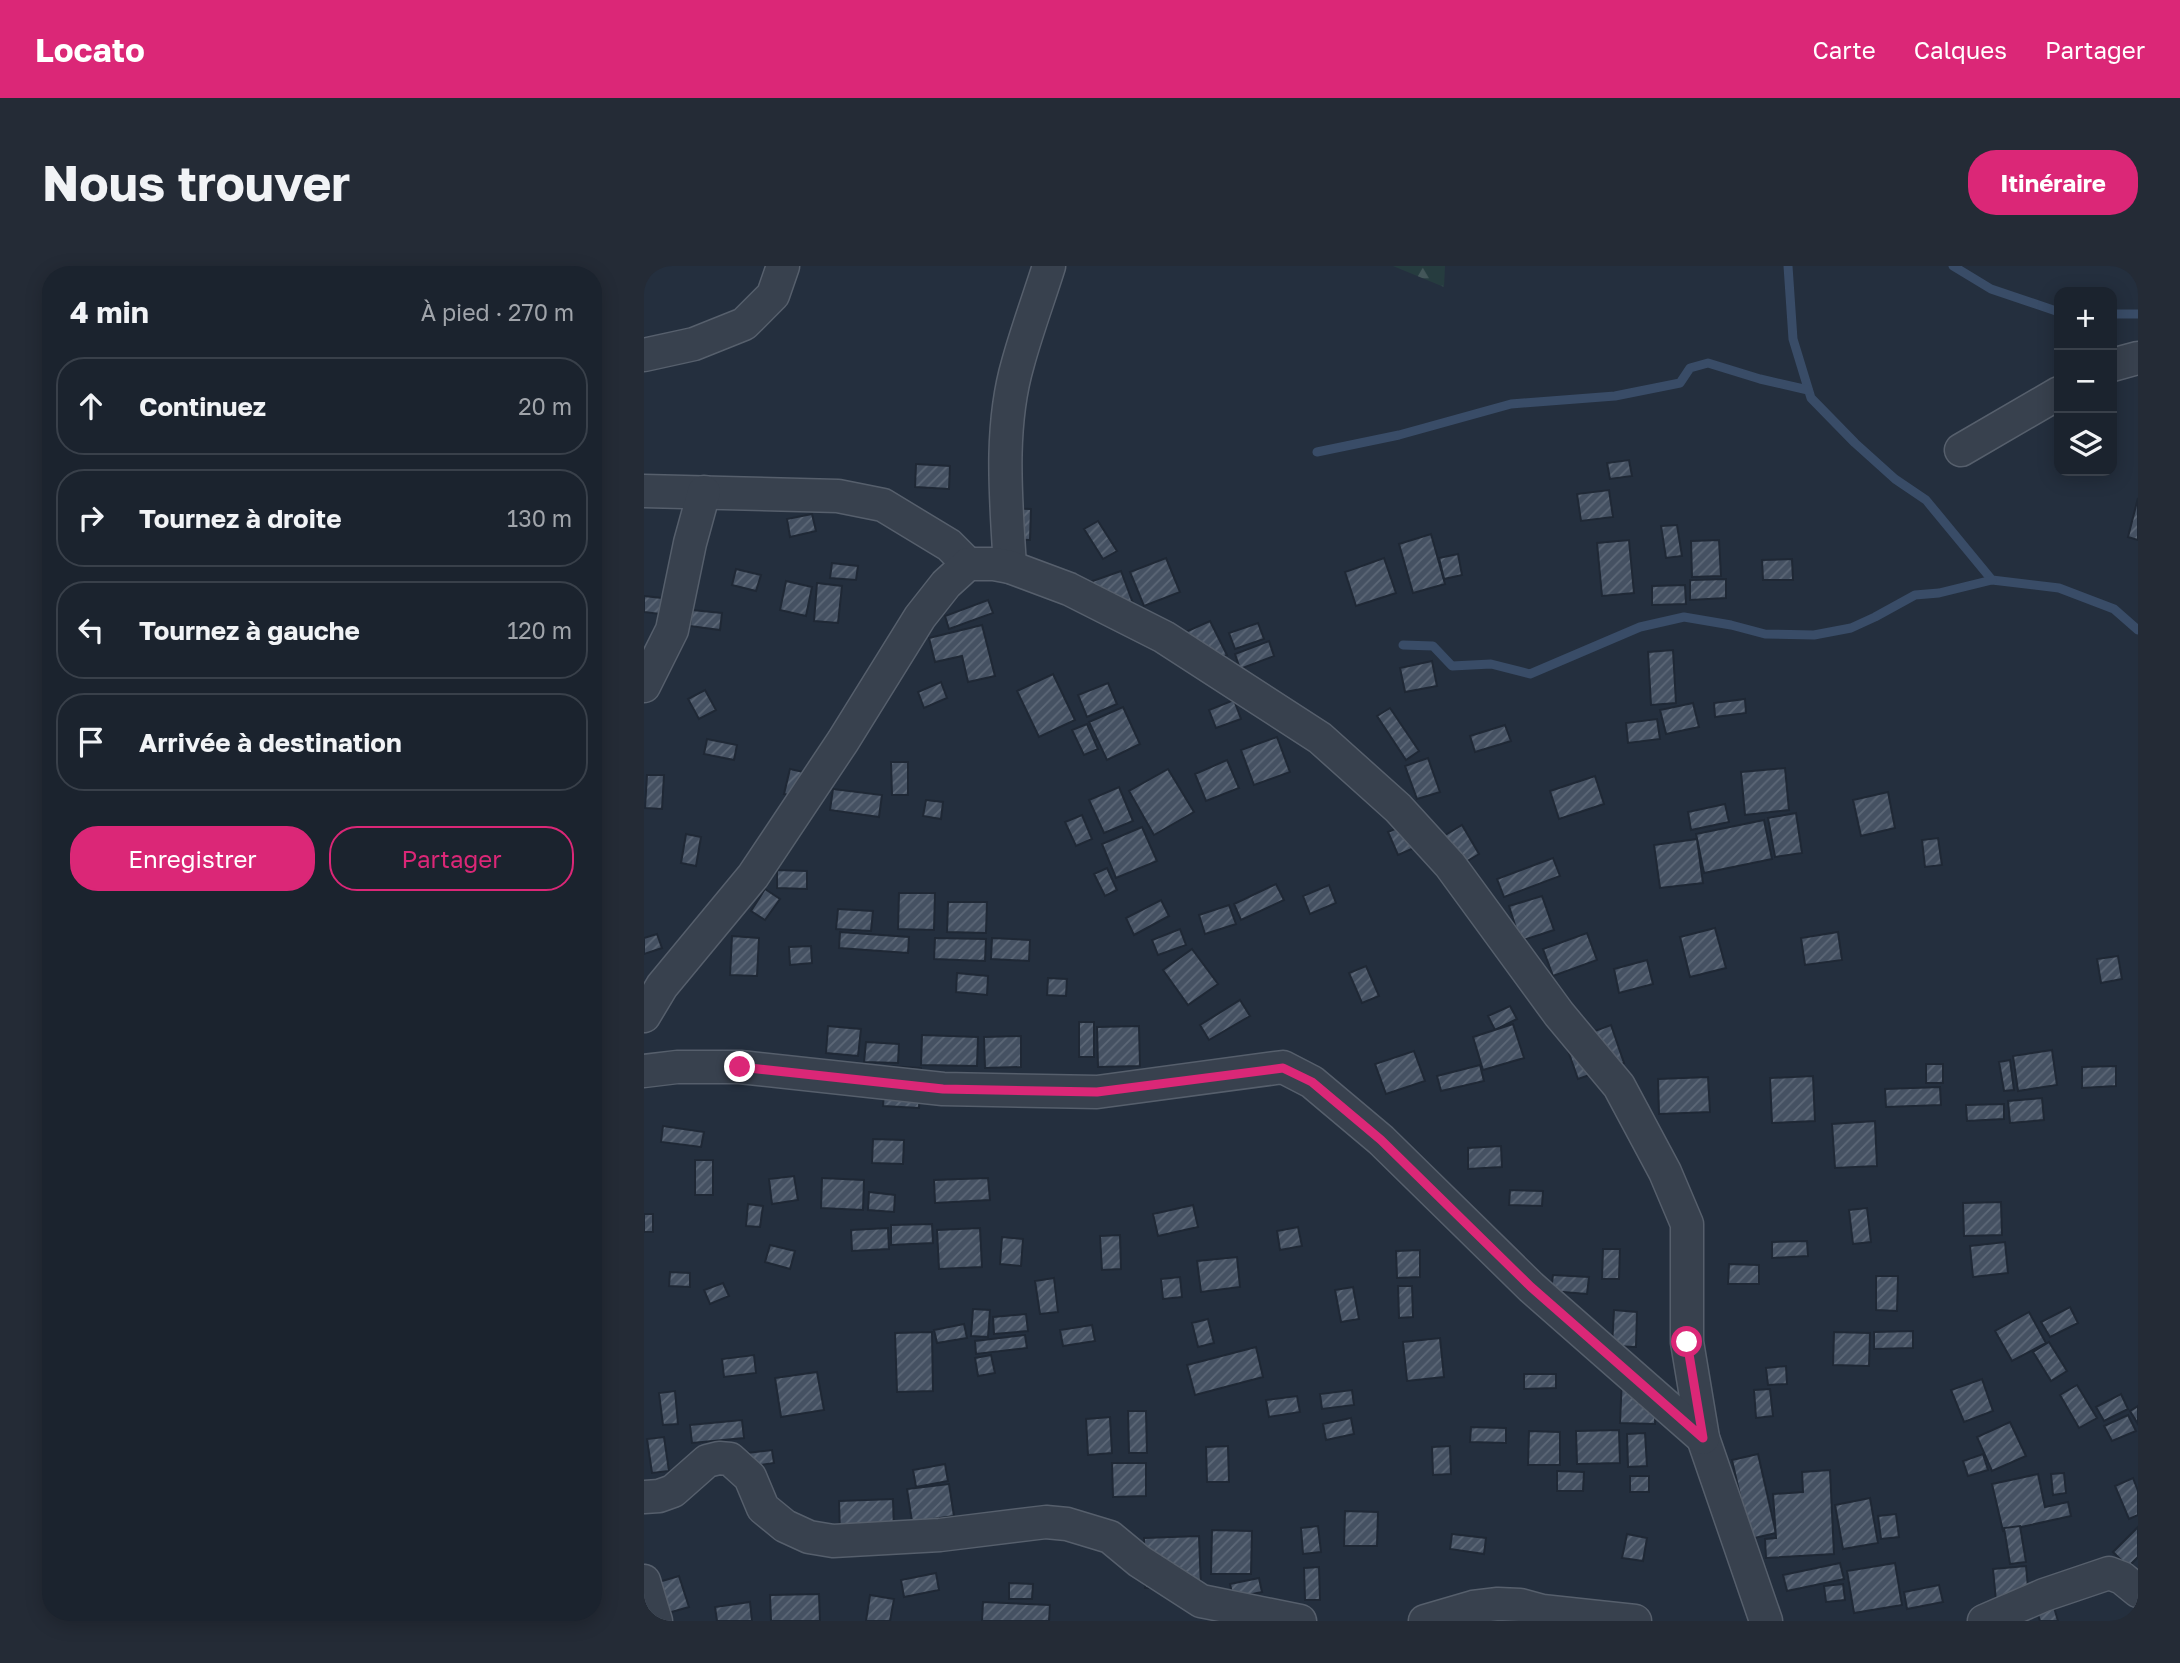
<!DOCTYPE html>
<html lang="fr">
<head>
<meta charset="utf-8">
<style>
  :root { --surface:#1b232e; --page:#242b36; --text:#f1f3f6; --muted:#a0a4aa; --line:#39404a; --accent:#db2777 }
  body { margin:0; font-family:"Golos Text",sans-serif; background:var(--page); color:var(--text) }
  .controls { position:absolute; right:21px; top:21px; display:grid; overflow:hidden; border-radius:14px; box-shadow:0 4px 18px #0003 }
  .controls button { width:63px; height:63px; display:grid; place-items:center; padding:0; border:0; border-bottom:2px solid var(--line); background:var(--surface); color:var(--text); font:35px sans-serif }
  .stop { position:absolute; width:21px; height:21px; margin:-16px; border:5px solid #db2777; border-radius:50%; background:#fff }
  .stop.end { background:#db2777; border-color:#fff; box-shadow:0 2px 7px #0008 }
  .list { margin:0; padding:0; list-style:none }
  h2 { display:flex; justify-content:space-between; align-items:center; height:91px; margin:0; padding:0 28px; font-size:30px }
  h2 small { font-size:23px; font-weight:400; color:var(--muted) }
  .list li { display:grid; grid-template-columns:46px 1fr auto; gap:21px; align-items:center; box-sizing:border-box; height:98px; margin:0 14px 14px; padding:0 14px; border:2px solid var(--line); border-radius:28px }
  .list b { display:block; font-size:26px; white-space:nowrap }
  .list em { font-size:23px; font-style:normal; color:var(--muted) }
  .actions { display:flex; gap:14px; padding:21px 28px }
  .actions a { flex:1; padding:16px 0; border:2px solid var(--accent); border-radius:28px; text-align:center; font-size:24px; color:var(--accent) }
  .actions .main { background:var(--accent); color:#fff }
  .icon { flex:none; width:38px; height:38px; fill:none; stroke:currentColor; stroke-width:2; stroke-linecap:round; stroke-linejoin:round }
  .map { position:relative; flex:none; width:1494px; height:1355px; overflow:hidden; border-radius:28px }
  header { display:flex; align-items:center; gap:42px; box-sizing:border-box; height:98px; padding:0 35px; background:var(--accent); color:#fff }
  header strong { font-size:33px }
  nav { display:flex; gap:38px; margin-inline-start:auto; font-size:24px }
  .intro { display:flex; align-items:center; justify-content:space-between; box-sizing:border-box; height:168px; padding:0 42px }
  h1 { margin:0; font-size:49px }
  .button { padding:18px 32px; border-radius:28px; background:var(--accent); color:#fff; font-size:24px; font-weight:700 }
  main { display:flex; gap:42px; padding:0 42px }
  aside { flex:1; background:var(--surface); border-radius:28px; box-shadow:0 4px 18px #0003 }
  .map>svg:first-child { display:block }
  .forest { fill:url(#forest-firs) }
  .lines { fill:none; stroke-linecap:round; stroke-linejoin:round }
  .stream { stroke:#394c67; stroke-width:9 }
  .building { fill:url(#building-hatch); stroke:#1f2835; stroke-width:2 }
  .minor-casing { stroke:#565f6c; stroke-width:35 }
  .minor { stroke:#38414e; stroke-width:32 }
  .route { stroke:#db2777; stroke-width:9 }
</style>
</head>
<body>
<header>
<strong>Locato</strong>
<nav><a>Carte</a><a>Calques</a><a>Partager</a></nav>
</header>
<div class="intro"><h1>Nous trouver</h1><a class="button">Itinéraire</a></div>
<main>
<aside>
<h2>4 min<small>À pied · 270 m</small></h2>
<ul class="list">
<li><svg class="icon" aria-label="ahead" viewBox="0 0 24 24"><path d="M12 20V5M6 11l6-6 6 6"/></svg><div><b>Continuez</b></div><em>20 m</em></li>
<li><svg class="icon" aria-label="right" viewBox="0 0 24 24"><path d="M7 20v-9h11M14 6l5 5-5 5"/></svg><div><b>Tournez à droite</b></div><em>130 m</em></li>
<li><svg class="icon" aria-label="left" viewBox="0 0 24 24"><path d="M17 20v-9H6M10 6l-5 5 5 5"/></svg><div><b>Tournez à gauche</b></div><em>120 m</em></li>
<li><svg class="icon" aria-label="arrive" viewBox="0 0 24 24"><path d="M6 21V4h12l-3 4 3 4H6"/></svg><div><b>Arrivée à destination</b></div></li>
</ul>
<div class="actions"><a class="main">Enregistrer</a><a>Partager</a></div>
</aside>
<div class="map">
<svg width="1494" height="1355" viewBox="0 0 1494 1355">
  <defs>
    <pattern id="forest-firs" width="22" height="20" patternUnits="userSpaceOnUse" patternTransform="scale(1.75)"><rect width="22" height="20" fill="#263c3f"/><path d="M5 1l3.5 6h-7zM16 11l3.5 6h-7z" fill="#435659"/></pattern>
    <pattern id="building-hatch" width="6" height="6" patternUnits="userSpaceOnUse" patternTransform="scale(1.75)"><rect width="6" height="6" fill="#455162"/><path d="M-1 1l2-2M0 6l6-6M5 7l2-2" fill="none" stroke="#5d6877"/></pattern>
  </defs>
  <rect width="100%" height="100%" fill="#242f3e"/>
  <polygon class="forest" points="749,0 801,0 800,21"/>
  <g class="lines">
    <g class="stream">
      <polyline points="1144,0 1149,73 1167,132 1211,177 1251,213 1282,234 1348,314 1415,322 1470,343 1494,364"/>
      <polyline points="1309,0 1347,23 1415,46"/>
      <polyline points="1468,48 1494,48"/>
      <polyline points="673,186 755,169 867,138 971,130 1036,117 1046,102 1064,97 1116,113 1164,124"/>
      <polyline points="759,379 789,380 808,400 847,398 886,408 996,361 1040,351 1087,359 1121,368 1170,369 1207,362 1231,351 1271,329 1295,327 1348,314"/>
    </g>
  </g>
  <g class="building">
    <polygon points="985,194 988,210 966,213 963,197"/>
    <polygon points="272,198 306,200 305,223 271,221"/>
    <polygon points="965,224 969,251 937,255 933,228"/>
    <polygon points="1494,232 1494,274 1484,271"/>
    <polygon points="362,242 387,243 386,274 361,273"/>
    <polygon points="168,248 172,265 146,271 143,253"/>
    <polygon points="454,255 473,285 459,293 440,263"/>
    <polygon points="1033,259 1038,290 1022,292 1017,260"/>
    <polygon points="787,268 801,318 769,327 755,278"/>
    <polygon points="985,274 990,327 958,330 953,277"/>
    <polygon points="1075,274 1077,310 1048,311 1047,275"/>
    <polygon points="814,288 818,309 800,313 795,292"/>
    <polygon points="522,292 536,326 500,340 486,306"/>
    <polygon points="740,292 752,327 712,340 701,306"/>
    <polygon points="1148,293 1149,314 1119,314 1118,294"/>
    <polygon points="188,297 214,300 212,314 186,312"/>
    <polygon points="92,303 117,309 112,325 88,319"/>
    <polygon points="477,305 490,340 443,317"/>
    <polygon points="1082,313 1082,332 1046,334 1046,314"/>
    <polygon points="142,315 168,321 162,350 136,344"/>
    <polygon points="173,317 198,320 194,357 170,355"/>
    <polygon points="1041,319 1042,338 1008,339 1008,320"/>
    <polygon points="0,330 18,332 16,348 0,346"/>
    <polygon points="344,334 349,347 305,363 301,350"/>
    <polygon points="48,344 78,347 76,364 46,360"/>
    <polygon points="566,355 583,389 553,403 537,368"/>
    <polygon points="614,357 620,373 591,383 585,367"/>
    <polygon points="338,359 351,410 324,416 318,390 291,396 285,372"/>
    <polygon points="625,375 630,390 596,403 591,388"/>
    <polygon points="1029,384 1032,437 1007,439 1004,386"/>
    <polygon points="788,395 793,420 761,426 756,402"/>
    <polygon points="409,408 431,454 395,471 373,425"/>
    <polygon points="297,416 303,432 280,442 274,426"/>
    <polygon points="464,417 473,438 443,451 434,429"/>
    <polygon points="61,424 72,444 55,453 44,433"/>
    <polygon points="1101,433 1102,447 1071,451 1070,437"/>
    <polygon points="590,434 597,453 572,462 565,444"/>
    <polygon points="1049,437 1055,461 1022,468 1016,444"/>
    <polygon points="479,441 496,478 463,494 445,456"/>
    <polygon points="746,442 775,485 762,494 733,450"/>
    <polygon points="1013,453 1016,473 984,477 982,457"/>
    <polygon points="443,458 454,483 440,489 428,464"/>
    <polygon points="861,459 867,475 831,486 826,470"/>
    <polygon points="633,471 646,506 610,519 597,484"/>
    <polygon points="63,473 93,479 90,494 60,488"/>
    <polygon points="784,492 796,526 773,533 761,500"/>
    <polygon points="583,494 595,522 562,535 551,508"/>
    <polygon points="247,496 264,496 264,529 248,529"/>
    <polygon points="1141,502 1145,544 1101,549 1097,506"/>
    <polygon points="146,503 164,507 158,532 140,528"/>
    <polygon points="524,503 550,546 510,569 485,525"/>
    <polygon points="3,509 20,509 18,543 1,542"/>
    <polygon points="951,510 960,538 915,553 906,525"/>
    <polygon points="475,521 489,555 460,567 445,534"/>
    <polygon points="189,523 238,529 235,551 186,544"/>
    <polygon points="1244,526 1251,562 1217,570 1209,534"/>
    <polygon points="282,534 299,536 297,553 279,550"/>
    <polygon points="1081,538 1085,556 1047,564 1044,546"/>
    <polygon points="1152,547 1158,587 1131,591 1124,552"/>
    <polygon points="438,549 448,573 432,580 421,556"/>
    <polygon points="1120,554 1128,593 1060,607 1052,568"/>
    <polygon points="760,559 770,582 754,589 744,566"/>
    <polygon points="818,559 835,588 815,600 798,571"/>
    <polygon points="498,561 513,595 472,612 458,578"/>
    <polygon points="42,568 57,571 52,600 37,597"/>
    <polygon points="1294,572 1298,599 1281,601 1278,574"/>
    <polygon points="1053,573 1059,617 1016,622 1010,579"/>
    <polygon points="909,592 916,610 860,631 853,613"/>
    <polygon points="463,602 473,624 461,630 450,608"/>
    <polygon points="133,604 163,605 163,623 133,622"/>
    <polygon points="632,618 640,634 597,654 590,638"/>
    <polygon points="685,619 692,637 666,648 659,630"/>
    <polygon points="121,623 136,633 121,654 107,645"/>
    <polygon points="255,627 291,627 290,664 254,663"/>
    <polygon points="898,630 910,664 876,675 865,640"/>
    <polygon points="517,634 525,650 490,669 482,652"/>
    <polygon points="304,636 343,636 342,667 303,666"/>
    <polygon points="585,639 592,658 561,668 555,649"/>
    <polygon points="194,643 229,645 227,665 192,663"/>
    <polygon points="1071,662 1082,702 1046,711 1036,671"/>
    <polygon points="536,663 542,679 514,689 508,674"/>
    <polygon points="196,666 265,671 264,687 195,682"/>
    <polygon points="1194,666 1198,694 1161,699 1157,672"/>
    <polygon points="943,667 953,694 909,710 899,683"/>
    <polygon points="13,668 18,682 0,688 0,672"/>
    <polygon points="88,670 115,672 113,710 86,709"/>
    <polygon points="291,672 342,673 341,695 290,693"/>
    <polygon points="348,672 386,674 385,695 347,693"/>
    <polygon points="167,680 168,697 146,699 145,681"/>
    <polygon points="548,683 574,718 544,739 519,704"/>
    <polygon points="1474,690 1478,713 1457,717 1453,693"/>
    <polygon points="1003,694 1009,718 975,727 970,703"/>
    <polygon points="722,700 735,730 718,737 705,707"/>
    <polygon points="313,707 344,710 343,729 312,726"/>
    <polygon points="404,712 423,713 422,730 403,729"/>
    <polygon points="596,734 606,750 565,774 556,759"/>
    <polygon points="866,740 873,753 851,764 844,750"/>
    <rect x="435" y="756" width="15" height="35"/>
    <polygon points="869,758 880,792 839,804 829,771"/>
    <polygon points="967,759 980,797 934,813 921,776"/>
    <polygon points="184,760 217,763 214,790 182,787"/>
    <polygon points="495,760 496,800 454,801 453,761"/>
    <polygon points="278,769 334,771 333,800 277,799"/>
    <polygon points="377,770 377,801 341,802 340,771"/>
    <polygon points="222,776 255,778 254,797 220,796"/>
    <polygon points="1408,784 1413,819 1374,825 1369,790"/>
    <polygon points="770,785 781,815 742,828 731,798"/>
    <polygon points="1366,794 1370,824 1360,825 1355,796"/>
    <rect x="1282" y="798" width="17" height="19"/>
    <polygon points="836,799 840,815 797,825 793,810"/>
    <polygon points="242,800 277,802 275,842 239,840"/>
    <polygon points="1472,800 1472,820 1438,822 1438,801"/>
    <polygon points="1169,810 1171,855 1128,857 1126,812"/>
    <polygon points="1064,811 1066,846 1015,848 1014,813"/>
    <polygon points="1296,821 1297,839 1242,841 1241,823"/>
    <polygon points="1398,832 1400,854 1366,857 1364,835"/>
    <polygon points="1360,838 1360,853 1323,855 1322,839"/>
    <polygon points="1231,855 1233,900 1191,902 1188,858"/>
    <polygon points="19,860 60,866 57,881 17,876"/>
    <polygon points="229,873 260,874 259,898 228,897"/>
    <polygon points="857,880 858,901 824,903 824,882"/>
    <rect x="51" y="894" width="18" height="35"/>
    <polygon points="150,910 154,934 128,938 125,913"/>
    <polygon points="178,912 220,914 219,944 177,942"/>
    <polygon points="344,912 346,934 291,937 290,914"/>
    <polygon points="866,924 899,925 898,940 865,939"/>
    <polygon points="225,926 251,929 250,946 224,944"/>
    <polygon points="1357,936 1358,969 1320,970 1319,937"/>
    <polygon points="104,938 119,940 116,961 102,960"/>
    <polygon points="549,939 554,961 514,970 509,948"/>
    <polygon points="1223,942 1227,976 1209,978 1205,944"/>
    <rect x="0" y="948" width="9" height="18"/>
    <polygon points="288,958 289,977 247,979 247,959"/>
    <polygon points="654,961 658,980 636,984 633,965"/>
    <polygon points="244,962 245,983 208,985 207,964"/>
    <polygon points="336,962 338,1001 295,1003 293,964"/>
    <polygon points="476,969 477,1003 458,1004 456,970"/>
    <polygon points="358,971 379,973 377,1000 356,998"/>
    <polygon points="1163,975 1164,990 1128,992 1128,976"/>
    <polygon points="1361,976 1364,1007 1329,1011 1326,980"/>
    <polygon points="126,979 151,985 146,1003 121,996"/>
    <polygon points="959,983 976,983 975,1013 958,1013"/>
    <polygon points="776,984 776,1011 753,1012 752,985"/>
    <polygon points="593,991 596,1021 557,1026 553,995"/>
    <polygon points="1085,998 1115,999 1115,1018 1084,1018"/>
    <polygon points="26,1006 46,1007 46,1021 25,1020"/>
    <polygon points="909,1009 945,1011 943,1028 907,1025"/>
    <polygon points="1232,1010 1254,1010 1253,1045 1232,1044"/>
    <polygon points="536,1011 538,1031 519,1033 517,1013"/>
    <polygon points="410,1012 414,1046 396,1048 391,1015"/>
    <polygon points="79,1017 85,1030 66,1038 60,1024"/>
    <polygon points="754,1020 768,1020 769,1051 755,1052"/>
    <polygon points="709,1021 715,1053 697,1056 691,1024"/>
    <polygon points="1426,1041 1434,1057 1406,1071 1397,1056"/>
    <polygon points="329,1043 346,1044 344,1071 327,1070"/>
    <polygon points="970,1044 993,1046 992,1081 968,1080"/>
    <polygon points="1385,1046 1402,1077 1368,1095 1351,1065"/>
    <polygon points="382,1048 384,1065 350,1068 349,1051"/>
    <polygon points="564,1053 570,1077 554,1081 548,1057"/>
    <polygon points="320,1058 323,1072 293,1077 290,1064"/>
    <polygon points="448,1059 451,1075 419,1080 416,1064"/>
    <polygon points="1269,1065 1269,1082 1230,1083 1230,1066"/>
    <polygon points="288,1066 289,1125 253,1126 251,1067"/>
    <polygon points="1190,1066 1226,1067 1225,1100 1189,1099"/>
    <polygon points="381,1069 383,1082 332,1088 331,1075"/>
    <polygon points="796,1072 800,1111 763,1115 759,1076"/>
    <polygon points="1405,1076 1423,1105 1407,1115 1389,1086"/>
    <polygon points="612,1081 619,1111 551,1129 543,1099"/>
    <polygon points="110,1089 112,1107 80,1111 78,1093"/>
    <polygon points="347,1089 351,1107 334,1110 331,1092"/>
    <polygon points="1142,1100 1143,1118 1124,1119 1122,1102"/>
    <polygon points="173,1106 180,1144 137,1151 131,1112"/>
    <polygon points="880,1108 912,1108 912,1122 880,1123"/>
    <polygon points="978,1111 1012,1125 1011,1158 976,1157"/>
    <polygon points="1338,1113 1349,1145 1320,1156 1307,1124"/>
    <polygon points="1433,1119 1453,1152 1435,1162 1416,1129"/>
    <polygon points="1126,1123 1129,1150 1112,1152 1110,1124"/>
    <polygon points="708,1124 710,1139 678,1143 676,1128"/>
    <polygon points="31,1125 34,1158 19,1159 15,1127"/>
    <polygon points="1477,1128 1484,1143 1460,1155 1452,1141"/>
    <polygon points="653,1130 656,1146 625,1151 622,1134"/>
    <polygon points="1494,1140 1494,1158 1486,1145"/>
    <polygon points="484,1145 502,1145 503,1187 485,1187"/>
    <polygon points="1484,1149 1492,1165 1468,1175 1460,1160"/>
    <polygon points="466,1151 468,1187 444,1189 442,1153"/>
    <polygon points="707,1152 710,1168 682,1174 679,1158"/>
    <polygon points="98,1154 100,1172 48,1177 46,1159"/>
    <polygon points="1366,1156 1382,1190 1348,1205 1333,1171"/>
    <polygon points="827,1161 862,1162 862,1177 826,1176"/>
    <polygon points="975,1164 976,1197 933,1198 932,1165"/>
    <polygon points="885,1165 916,1166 916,1199 884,1199"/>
    <polygon points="1001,1167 1003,1200 984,1201 983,1168"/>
    <polygon points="20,1171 25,1205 8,1207 3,1173"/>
    <polygon points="584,1180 585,1216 563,1216 562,1181"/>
    <polygon points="806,1180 807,1208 789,1209 788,1181"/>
    <polygon points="128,1184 130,1197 95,1202 94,1188"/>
    <polygon points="1114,1188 1132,1267 1106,1273 1088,1194"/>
    <polygon points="1339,1188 1344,1204 1324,1210 1319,1195"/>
    <polygon points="468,1197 502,1197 502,1230 469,1231"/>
    <polygon points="301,1198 304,1215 272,1221 269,1204"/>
    <polygon points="1186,1204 1190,1288 1122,1292 1121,1273 1132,1272 1129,1228 1159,1226 1158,1206"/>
    <polygon points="913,1205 940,1206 939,1225 913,1225"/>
    <polygon points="1420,1207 1422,1227 1409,1229 1407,1208"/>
    <polygon points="1394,1208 1401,1241 1424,1236 1427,1250 1359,1265 1348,1218"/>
    <rect x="986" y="1210" width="19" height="16"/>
    <polygon points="1489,1212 1494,1225 1494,1249 1485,1253 1471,1220"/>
    <polygon points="305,1218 310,1250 268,1256 263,1223"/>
    <polygon points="1226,1232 1234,1277 1199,1283 1191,1239"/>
    <polygon points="249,1233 250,1266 196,1268 195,1235"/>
    <polygon points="701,1245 734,1246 733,1280 700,1280"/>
    <polygon points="1252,1248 1255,1271 1237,1273 1234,1250"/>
    <polygon points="674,1260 677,1286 659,1288 657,1262"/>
    <polygon points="1376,1260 1382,1296 1366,1298 1360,1262"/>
    <polygon points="1494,1261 1494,1291 1484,1301 1469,1286"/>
    <polygon points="568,1264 608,1265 607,1308 567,1308"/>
    <polygon points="808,1268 842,1272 840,1288 806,1283"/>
    <polygon points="983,1268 1003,1272 999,1295 978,1292"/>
    <polygon points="555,1270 557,1321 501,1322 500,1272"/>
    <polygon points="1196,1297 1200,1313 1143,1325 1139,1309"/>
    <polygon points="1251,1297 1258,1339 1210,1347 1203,1305"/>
    <polygon points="1382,1300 1385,1332 1352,1335 1349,1303"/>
    <polygon points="675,1301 676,1334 661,1334 660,1302"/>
    <polygon points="292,1307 295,1324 260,1331 257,1314"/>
    <polygon points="35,1310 45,1341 17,1349 8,1318"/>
    <polygon points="615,1312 618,1326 589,1332 586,1318"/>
    <polygon points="365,1317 389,1318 388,1333 365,1333"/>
    <polygon points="1199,1318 1201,1334 1182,1336 1180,1320"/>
    <polygon points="1295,1319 1299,1336 1263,1343 1260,1326"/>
    <polygon points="175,1328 176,1355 127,1355 126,1329"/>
    <polygon points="226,1329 250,1333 246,1355 222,1355"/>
    <polygon points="1407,1331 1414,1355 1396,1355 1390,1336"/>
    <polygon points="106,1336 108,1355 73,1355 71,1341"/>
    <polygon points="339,1336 406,1339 405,1355 338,1355"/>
  </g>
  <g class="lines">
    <g class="minor-casing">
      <g id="minor">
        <polyline points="0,89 50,78 100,58 129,29 139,0"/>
        <polyline points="1468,99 1494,92"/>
        <polyline points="1317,184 1415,127"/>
        <polyline points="0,225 194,230 239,239 305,279 324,298"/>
        <path d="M366,301c-4,-67 -11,-139 8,-204 9,-33 21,-65 31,-97"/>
        <polyline points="0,420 28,364 46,277 60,226"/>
        <polyline points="0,750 18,720 109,610 199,475 276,351 302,318 324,298 350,298 366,301 425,323 520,371 676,472 754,542 806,599 915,748 975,820 1021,906 1043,958 1043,1076 1059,1172 1122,1355"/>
        <polyline points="0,805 33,801 96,801 299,823 453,826 639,801 668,816 737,874 887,1021 1059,1172"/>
        <polyline points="0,1231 15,1230 29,1225 63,1195 75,1192 86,1193 106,1211 119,1242 141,1260 165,1271 189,1275 296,1269 402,1256 423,1258 466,1271 495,1295 557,1335 656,1355"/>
        <polyline points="0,1315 12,1355"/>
        <polyline points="781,1355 829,1341 854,1338 876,1339 898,1345 991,1355"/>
        <polyline points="1340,1355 1400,1329 1465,1307 1478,1312 1494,1325"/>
      </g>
    </g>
    <use href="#minor" class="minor"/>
  </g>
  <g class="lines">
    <polyline class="route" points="96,801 299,823 453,826 639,802 668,816 737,874 887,1021 1059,1172 1043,1076"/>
  </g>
</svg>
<div class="controls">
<button>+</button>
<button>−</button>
<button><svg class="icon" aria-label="layers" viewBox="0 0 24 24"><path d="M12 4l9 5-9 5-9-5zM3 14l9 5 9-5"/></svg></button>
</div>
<div class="stop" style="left:1043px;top:1076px"></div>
<div class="stop end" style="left:96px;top:801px"></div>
</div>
</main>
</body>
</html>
